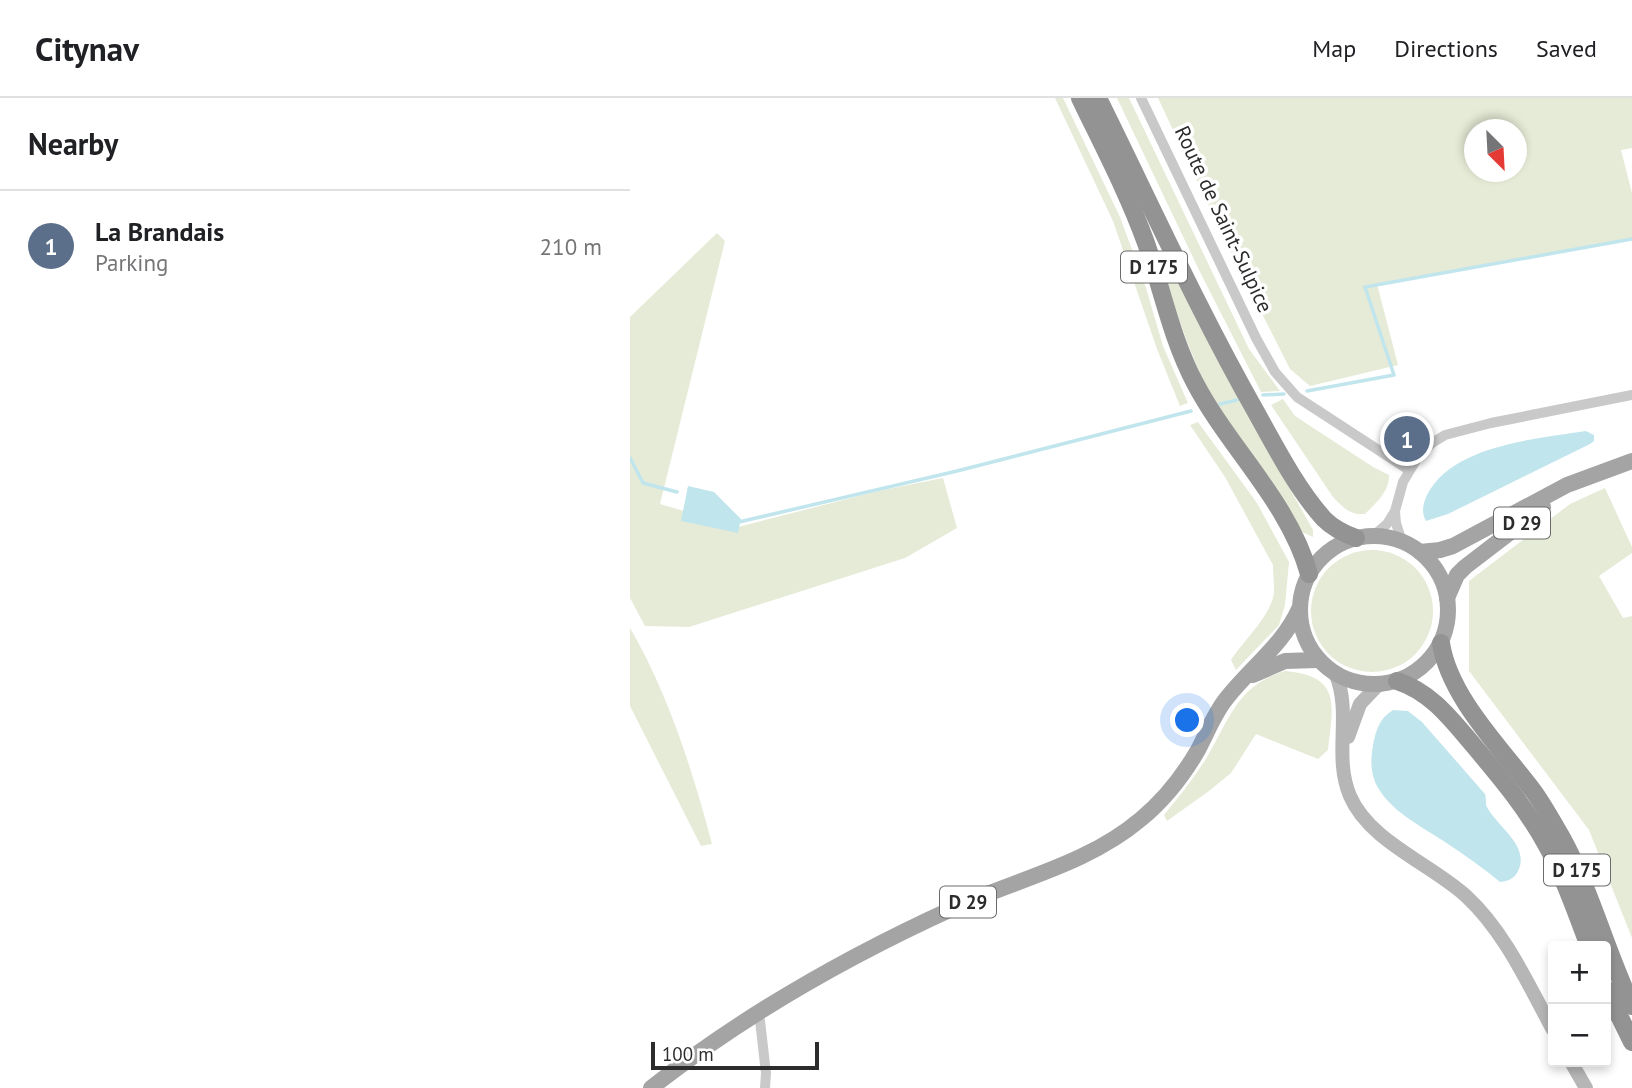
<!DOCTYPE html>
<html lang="en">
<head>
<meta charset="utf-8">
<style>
  :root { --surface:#fff; --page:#f6f6f6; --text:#202124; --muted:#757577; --line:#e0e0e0; --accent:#f21e5a }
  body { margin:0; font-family:"PT Sans",sans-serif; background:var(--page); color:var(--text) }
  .controls { position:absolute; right:21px; bottom:21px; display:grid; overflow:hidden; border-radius:7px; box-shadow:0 4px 10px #0003 }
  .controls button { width:63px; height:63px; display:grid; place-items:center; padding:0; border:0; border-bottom:2px solid var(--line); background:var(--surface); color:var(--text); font:35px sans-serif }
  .compass { position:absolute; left:834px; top:21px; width:63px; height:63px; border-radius:50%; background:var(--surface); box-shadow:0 4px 10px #0003; rotate:156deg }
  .scale { position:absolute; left:21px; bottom:18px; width:168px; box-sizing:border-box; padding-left:7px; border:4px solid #2c2c2c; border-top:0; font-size:19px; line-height:24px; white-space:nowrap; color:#2c2c2c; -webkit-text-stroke:5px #fff; paint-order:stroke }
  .you { position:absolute; left:558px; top:623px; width:24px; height:24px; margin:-18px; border:5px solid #fff; border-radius:50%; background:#1a73e8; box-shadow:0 0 0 10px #1a73e833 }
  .badge { display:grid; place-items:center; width:46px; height:46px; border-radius:50%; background:var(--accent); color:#fff; font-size:23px; font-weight:700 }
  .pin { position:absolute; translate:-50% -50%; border:4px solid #fff; box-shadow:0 2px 7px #0006 }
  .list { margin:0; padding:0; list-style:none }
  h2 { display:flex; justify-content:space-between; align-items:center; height:91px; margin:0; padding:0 28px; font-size:30px }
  h2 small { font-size:23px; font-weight:400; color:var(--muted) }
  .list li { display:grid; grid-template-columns:46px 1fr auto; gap:21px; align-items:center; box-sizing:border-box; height:112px; padding:0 28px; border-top:2px solid var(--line) }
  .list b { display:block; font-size:26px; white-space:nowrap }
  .list p { margin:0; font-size:23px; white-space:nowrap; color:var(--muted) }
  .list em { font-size:23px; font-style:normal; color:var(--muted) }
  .map { position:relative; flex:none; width:1002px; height:990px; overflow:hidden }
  header { display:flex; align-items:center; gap:42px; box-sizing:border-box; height:98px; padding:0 35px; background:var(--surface); border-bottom:2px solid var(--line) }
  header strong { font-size:33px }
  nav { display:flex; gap:38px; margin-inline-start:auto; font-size:24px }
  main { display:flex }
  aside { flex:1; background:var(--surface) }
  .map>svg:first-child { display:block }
  .green { fill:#e6ebd7; fill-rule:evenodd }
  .water { fill:#c1e5ed }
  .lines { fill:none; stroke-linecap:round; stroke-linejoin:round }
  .stream { stroke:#c1e5ed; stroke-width:3.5 }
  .street { stroke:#c9c9c9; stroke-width:10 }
  .secondary { stroke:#b6b6b6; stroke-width:14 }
  .primary { stroke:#a4a4a4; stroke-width:16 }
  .highway { stroke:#939393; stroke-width:18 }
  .labels { text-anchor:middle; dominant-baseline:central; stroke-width:7; stroke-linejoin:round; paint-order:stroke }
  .shield { fill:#fff; stroke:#6b6b6b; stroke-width:2 }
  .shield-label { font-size:19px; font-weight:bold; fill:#2c2c2c }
  .street-label { font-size:21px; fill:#2c2c2c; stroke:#fff }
</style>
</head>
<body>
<header>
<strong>Citynav</strong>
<nav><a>Map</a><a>Directions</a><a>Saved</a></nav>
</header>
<main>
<aside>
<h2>Nearby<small></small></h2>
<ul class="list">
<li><span class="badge" style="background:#5c6f8a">1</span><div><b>La Brandais</b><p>Parking</p></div><em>210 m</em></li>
</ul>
</aside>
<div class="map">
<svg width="1002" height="990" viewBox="0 0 1002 990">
  <rect width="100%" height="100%" fill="#fff"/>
  <g class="green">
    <polygon points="425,0 433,0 490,119 516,190 533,248 558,305 550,308 527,251 483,123"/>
    <polygon points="487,0 499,0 619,251 650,293 631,294 570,174"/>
    <path d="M528,0h474v50l-11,2 11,43v45l-255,46 21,81 -88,21 -20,-17 -65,-128zM844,32h42v42h-42z"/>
    <polygon points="87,135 95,143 30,406 108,429 248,393 313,380 327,430 275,460 59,529 15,528 0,500 0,219"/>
    <path d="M536,153l105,204 42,75v7l-11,-5c-33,-49 -72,-97 -98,-150 -19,-41 -32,-84 -45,-128z"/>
    <path d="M653,301l12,17 78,51 16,8c1,16 -13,28 -24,39 -16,1 -21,-6 -32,-17l-62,-92z"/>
    <path d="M568,324l59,81 32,59 -4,43 -6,20 -43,45 -5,-10c12,-19 45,-49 43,-72 0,-8 -1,-14 -1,-23l-48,-88 -35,-52z"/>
    <polygon points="975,390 1002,449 1002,455 969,478 993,520 1002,518 1002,840 959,732 839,573 839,483 940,406"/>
    <circle cx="742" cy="513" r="61"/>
    <path d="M0,530c38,65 63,144 82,216l-11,2 -71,-140z"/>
    <path d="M655,573c57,5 48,34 43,79l-10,9 -62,-25 -25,39 -22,18 -42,30 -3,-6c14,-17 28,-35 40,-53 25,-40 31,-76 81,-91z"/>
  </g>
  <g class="water">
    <path d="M956,333l8,4v6l-4,3 -142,70 -22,7c-5,-9 -3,-17 1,-26 25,-50 109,-56 159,-64z"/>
    <polygon points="58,388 84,394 111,421 108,435 51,423"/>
    <path d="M763,612l15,1 14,11 63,72c1,3 1,9 1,11 9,20 40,37 34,61 -3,11 -10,15 -20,16 -17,-14 -34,-26 -52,-38 -25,-17 -60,-33 -73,-62 -5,-14 -4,-24 -2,-37 3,-16 7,-27 20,-35z"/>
  </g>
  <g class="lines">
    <g class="stream">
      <polyline points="677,293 764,277 735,189 1002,141"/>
      <polyline points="633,297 654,296"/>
      <polyline points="590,306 607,302"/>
      <polyline points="0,360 13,385 47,394"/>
      <polyline points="109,424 327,373 561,313"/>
    </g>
    <g class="street">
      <polyline points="511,0 626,240 645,274 667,299 779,372"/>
      <polyline points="765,414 766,425 772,444"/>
      <polyline points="743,438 757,426 765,413 773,384 789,357 802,345 815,337 861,325 1002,297"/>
      <polyline points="129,914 136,975 135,990"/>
    </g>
    <g class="secondary">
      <path d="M706,577c16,39 -3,81 14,121 19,45 81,68 116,100 39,36 62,88 87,134"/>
      <polyline points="718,639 730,606 749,586"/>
      <polyline points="941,964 956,990"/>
    </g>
    <g class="primary">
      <circle cx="744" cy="512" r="74"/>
      <polyline points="790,454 810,452 823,448 937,387 1002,363"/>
      <polyline points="817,500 827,477 835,469 913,409"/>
      <polyline points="623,577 655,563 688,562"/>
      <path d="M21,990c93,-73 197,-132 305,-181 62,-28 132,-43 185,-88 23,-19 42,-43 57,-69 9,-17 16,-36 28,-51 24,-31 57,-54 73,-90"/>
    </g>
    <g class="highway">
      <path d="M450,0c23,48 48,95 66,145 16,46 26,97 49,140 34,65 94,119 114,191"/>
      <path d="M468,0c52,105 100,212 158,314 20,36 41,77 68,107 9,9 21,15 32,19"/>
      <path d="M811,545c8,54 61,106 93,149 10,14 19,30 28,46 29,53 44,113 70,168"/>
      <path d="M767,583c34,11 54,38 77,65 27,32 53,63 73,100 18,32 29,67 42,100"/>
      <polyline points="976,891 1002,944"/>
    </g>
  </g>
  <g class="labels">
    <g class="shield">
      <rect x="491" y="153.5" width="66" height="31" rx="5"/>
      <rect x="864" y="409.5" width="56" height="31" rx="5"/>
      <rect x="914" y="756.5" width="66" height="31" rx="5"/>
      <rect x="310" y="788.5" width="56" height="31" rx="5"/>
    </g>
    <g class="shield-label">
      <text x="524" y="169">D 175</text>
      <text x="892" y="425">D 29</text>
      <text x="947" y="772">D 175</text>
      <text x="338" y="804">D 29</text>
    </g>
    <g class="street-label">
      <text transform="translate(594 121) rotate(65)">Route de Saint-Sulpice</text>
    </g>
  </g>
</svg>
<div class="controls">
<button>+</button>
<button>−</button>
</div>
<svg class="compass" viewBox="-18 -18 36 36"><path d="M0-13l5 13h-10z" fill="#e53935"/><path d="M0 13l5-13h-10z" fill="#757577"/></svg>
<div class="scale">100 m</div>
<div class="you"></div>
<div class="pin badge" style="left:777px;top:341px;background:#5c6f8a">1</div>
</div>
</main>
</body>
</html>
